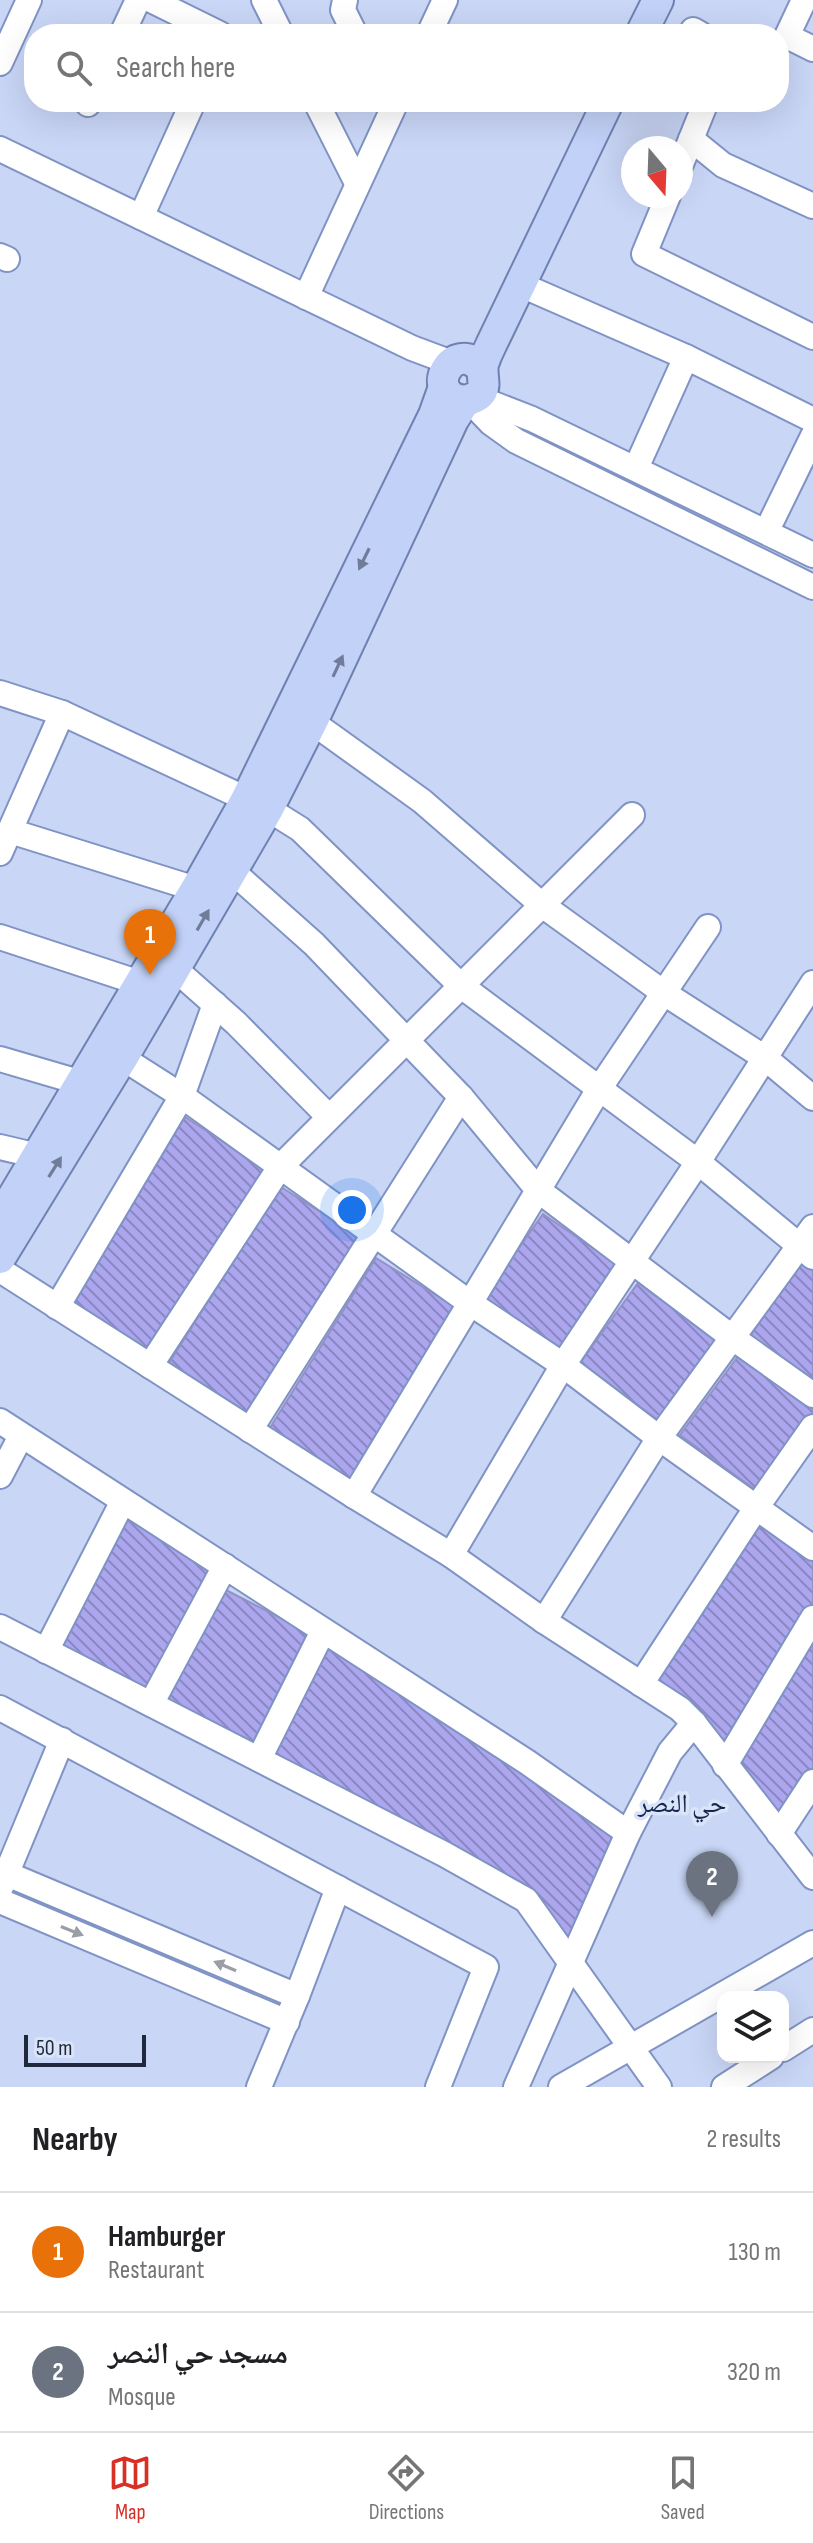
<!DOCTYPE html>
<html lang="en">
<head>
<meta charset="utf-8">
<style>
  :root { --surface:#fff; --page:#f6f6f6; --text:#202124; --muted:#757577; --line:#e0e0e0; --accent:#d93025 }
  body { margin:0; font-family:"Sofia Sans Condensed","Noto Naskh Arabic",sans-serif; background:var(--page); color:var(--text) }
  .controls { position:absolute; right:24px; bottom:24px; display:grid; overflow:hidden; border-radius:16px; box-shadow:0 8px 32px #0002 }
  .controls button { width:72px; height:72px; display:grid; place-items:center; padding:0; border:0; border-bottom:2px solid var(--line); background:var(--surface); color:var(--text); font:40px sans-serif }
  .compass { position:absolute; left:621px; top:136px; width:72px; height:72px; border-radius:50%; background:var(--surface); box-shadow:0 8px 32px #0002; rotate:161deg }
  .scale { position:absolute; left:24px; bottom:20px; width:122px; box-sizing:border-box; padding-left:8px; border:4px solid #20283c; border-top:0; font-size:22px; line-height:28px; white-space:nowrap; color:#20283c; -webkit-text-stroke:6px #dae4f9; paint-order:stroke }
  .you { position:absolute; left:352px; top:1210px; width:28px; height:28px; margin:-20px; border:6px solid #fff; border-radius:50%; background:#1a73e8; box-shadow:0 0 0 12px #1a73e833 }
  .badge { display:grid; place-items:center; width:52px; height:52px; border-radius:50%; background:var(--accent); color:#fff; font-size:26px; font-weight:700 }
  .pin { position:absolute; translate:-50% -66px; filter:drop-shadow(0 2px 4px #0008) }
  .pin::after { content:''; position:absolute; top:42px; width:28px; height:24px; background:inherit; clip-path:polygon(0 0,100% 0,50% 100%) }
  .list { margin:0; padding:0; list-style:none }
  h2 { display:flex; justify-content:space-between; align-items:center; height:104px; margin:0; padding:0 32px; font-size:34px }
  h2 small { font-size:26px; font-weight:400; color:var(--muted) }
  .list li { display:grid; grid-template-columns:52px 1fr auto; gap:24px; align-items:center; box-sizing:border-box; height:120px; padding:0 32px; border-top:2px solid var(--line) }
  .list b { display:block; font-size:30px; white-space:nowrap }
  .list p { margin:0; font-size:26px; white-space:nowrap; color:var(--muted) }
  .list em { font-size:26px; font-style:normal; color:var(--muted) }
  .icon { flex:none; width:44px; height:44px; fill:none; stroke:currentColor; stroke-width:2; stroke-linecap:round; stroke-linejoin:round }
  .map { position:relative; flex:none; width:813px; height:2087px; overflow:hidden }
  .search { position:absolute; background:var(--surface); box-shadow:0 8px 32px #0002; left:24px; right:24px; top:24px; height:88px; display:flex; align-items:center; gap:20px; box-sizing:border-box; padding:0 28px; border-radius:32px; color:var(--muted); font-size:30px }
  .sheet { height:344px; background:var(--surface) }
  nav { display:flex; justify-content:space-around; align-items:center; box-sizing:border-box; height:112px; border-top:2px solid var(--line); background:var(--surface); font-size:22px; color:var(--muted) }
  nav a { display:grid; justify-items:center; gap:4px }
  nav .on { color:var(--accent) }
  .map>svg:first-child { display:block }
  .building { fill:url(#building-back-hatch); stroke:#9591c6; stroke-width:2 }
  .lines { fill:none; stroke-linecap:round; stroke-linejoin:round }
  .minor-casing { stroke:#7f93c4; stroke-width:28 }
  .major-casing { stroke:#6e82b2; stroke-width:34 }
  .minor { stroke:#fff; stroke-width:24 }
  .major { stroke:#c1d1f7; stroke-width:30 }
  .oneway { fill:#707c9a }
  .oneway2 { fill:#9b9ea7 }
  .labels { text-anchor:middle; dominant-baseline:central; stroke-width:7; stroke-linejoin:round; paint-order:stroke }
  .neighbourhood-label { font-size:26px; fill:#18264f; stroke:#dae4f9 }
</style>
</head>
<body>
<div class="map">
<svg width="813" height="2087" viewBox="0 0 813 2087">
  <defs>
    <pattern id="building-back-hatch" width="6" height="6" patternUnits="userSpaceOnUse" patternTransform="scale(2)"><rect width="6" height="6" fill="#aba6ed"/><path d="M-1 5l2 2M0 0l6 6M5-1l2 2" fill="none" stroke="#8b87c1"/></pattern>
  </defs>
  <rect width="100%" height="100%" fill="#c9d6f6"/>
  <g class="building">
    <polygon points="185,1117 267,1170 147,1354 65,1300"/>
    <polygon points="281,1187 363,1239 249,1418 167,1366"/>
    <polygon points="543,1214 622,1268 561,1354 483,1299"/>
    <polygon points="376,1258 457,1308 349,1482 268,1431"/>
    <polygon points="799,1262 813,1271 813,1380 749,1338"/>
    <polygon points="638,1283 721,1343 662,1423 580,1363"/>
    <polygon points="739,1355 813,1409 813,1416 757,1491 680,1435"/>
    <polygon points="126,1519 214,1566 145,1693 58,1645"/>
    <polygon points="759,1520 813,1559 813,1602 726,1747 691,1702 655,1680"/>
    <polygon points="222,1588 314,1635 255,1748 164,1701"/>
    <polygon points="813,1638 813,1771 782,1821 734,1763"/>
    <polygon points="328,1645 619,1832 573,1944 536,1894 274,1755"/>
  </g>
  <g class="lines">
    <g class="minor-casing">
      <g id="minor">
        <polyline points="151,0 220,34"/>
        <polyline points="264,0 281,34"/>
        <polyline points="345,0 343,10 355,34"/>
        <polyline points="804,0 787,36 813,49"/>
        <polyline points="693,30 700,34"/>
        <polyline points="122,34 138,0"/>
        <polyline points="429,34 445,0"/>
        <polyline points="0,63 29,0"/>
        <polyline points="316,102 357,183"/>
        <polyline points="88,104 89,102"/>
        <polyline points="691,139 723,165 813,206"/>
        <polyline points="0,149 412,348 452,363"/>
        <polyline points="681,164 706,102"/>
        <polyline points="668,196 644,254 813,337"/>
        <polyline points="141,217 193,102"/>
        <polyline points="0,256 7,259"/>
        <polyline points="519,284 686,357 813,420"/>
        <polyline points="306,297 396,102"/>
        <polyline points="473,399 491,403 532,419 813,555"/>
        <polyline points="469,400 491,423 516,441 813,587"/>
        <polyline points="641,457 686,357"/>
        <polyline points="772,520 813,436"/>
        <polyline points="0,693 62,713 268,809 300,829 460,985 698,1162 813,1257"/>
        <polyline points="312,722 422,801 542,905 664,993 765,1058 813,1098"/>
        <polyline points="10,831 196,889"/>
        <polyline points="0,853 62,713"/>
        <polyline points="232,871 314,944 461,1097 538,1190 733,1338 813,1395"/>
        <polyline points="0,937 140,983"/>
        <polyline points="175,969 236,1023 329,1117"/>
        <polyline points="110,1050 182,1096 470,1303 563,1365 659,1438 813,1548"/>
        <polyline points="0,1059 82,1083"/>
        <polyline points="0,1147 38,1156"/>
        <polyline points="0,1270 354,1496 451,1555 544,1621 680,1709 694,1723 813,1877"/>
        <polyline points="57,1307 182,1096 215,1004"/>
        <polyline points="150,1366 280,1167 632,815"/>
        <polyline points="0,1421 527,1762 628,1833"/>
        <polyline points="250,1430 461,1097"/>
        <polyline points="0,1476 21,1436"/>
        <polyline points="354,1496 599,1089 708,927"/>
        <polyline points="451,1555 563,1365 698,1162 813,983"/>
        <polyline points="544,1621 659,1438 813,1227"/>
        <polyline points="0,1627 444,1854 526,1900 659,2087"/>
        <polyline points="46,1651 123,1501"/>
        <polyline points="641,1684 756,1508 813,1427"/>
        <polyline points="151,1704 225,1566"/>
        <polyline points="0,1708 486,1967 438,2087"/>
        <polyline points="259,1759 323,1631"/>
        <polyline points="725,1765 813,1618"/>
        <polyline points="779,1834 813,1782"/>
        <polyline points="0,1871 297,1996"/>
        <polyline points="1,1887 62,1740"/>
        <polyline points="0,1901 287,2022"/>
        <polyline points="783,2049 813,2030"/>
        <polyline points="259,2087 297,1996 338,1888"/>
        <polyline points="516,2087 628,1833 670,1752 694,1723"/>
        <polyline points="561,2087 813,1943"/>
        <polyline points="724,2087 771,2057"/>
      </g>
    </g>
    <g class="major-casing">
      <g id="major">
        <polyline points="641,34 658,0"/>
        <path d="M482,369c-29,-34 -62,27 -17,32 28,-7 15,-20 18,-37 2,-6 5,-13 8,-19l117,-243"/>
        <polyline points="1,1217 196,889 246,800 434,415 444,387"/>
        <polyline points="0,1258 123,1057 268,809 312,722 453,420 465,401"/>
      </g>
    </g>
    <use href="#minor" class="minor"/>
    <use href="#major" class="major"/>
  </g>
  <defs><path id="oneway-solid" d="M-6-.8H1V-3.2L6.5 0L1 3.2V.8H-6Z" transform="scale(2)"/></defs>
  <g class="oneway">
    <use href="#oneway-solid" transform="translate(364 559) rotate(116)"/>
    <use href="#oneway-solid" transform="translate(338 666) rotate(-65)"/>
    <use href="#oneway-solid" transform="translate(203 920) rotate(-60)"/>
    <use href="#oneway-solid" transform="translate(55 1167) rotate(-58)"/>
  </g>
  <g class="oneway2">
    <use href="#oneway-solid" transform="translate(72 1931) rotate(22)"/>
    <use href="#oneway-solid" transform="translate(225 1966) rotate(-157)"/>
  </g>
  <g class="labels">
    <g class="neighbourhood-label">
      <text x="682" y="1804">حي النصر</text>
    </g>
  </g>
</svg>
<div class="controls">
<button><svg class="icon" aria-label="layers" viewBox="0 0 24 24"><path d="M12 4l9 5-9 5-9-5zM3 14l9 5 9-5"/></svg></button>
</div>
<svg class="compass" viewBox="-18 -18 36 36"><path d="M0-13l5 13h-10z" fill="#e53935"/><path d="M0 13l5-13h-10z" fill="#757577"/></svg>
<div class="scale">50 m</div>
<div class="you"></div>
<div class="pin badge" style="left:150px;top:975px;background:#e8710a">1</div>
<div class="pin badge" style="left:712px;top:1917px;background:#6b7280">2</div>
<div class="search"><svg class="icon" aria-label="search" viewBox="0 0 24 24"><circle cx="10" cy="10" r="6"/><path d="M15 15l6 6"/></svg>Search here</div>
</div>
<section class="sheet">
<h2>Nearby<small>2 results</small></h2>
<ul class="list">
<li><span class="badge" style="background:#e8710a">1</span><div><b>Hamburger</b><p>Restaurant</p></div><em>130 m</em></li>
<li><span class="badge" style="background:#6b7280">2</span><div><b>مسجد حي النصر</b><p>Mosque</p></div><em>320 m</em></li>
</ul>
</section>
<nav>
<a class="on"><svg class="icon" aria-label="map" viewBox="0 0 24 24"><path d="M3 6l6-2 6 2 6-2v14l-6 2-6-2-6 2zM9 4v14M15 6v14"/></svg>Map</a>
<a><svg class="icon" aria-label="directions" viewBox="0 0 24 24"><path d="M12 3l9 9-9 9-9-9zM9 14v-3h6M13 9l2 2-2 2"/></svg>Directions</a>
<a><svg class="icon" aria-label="saved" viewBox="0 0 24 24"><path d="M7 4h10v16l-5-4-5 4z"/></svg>Saved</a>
</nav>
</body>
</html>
